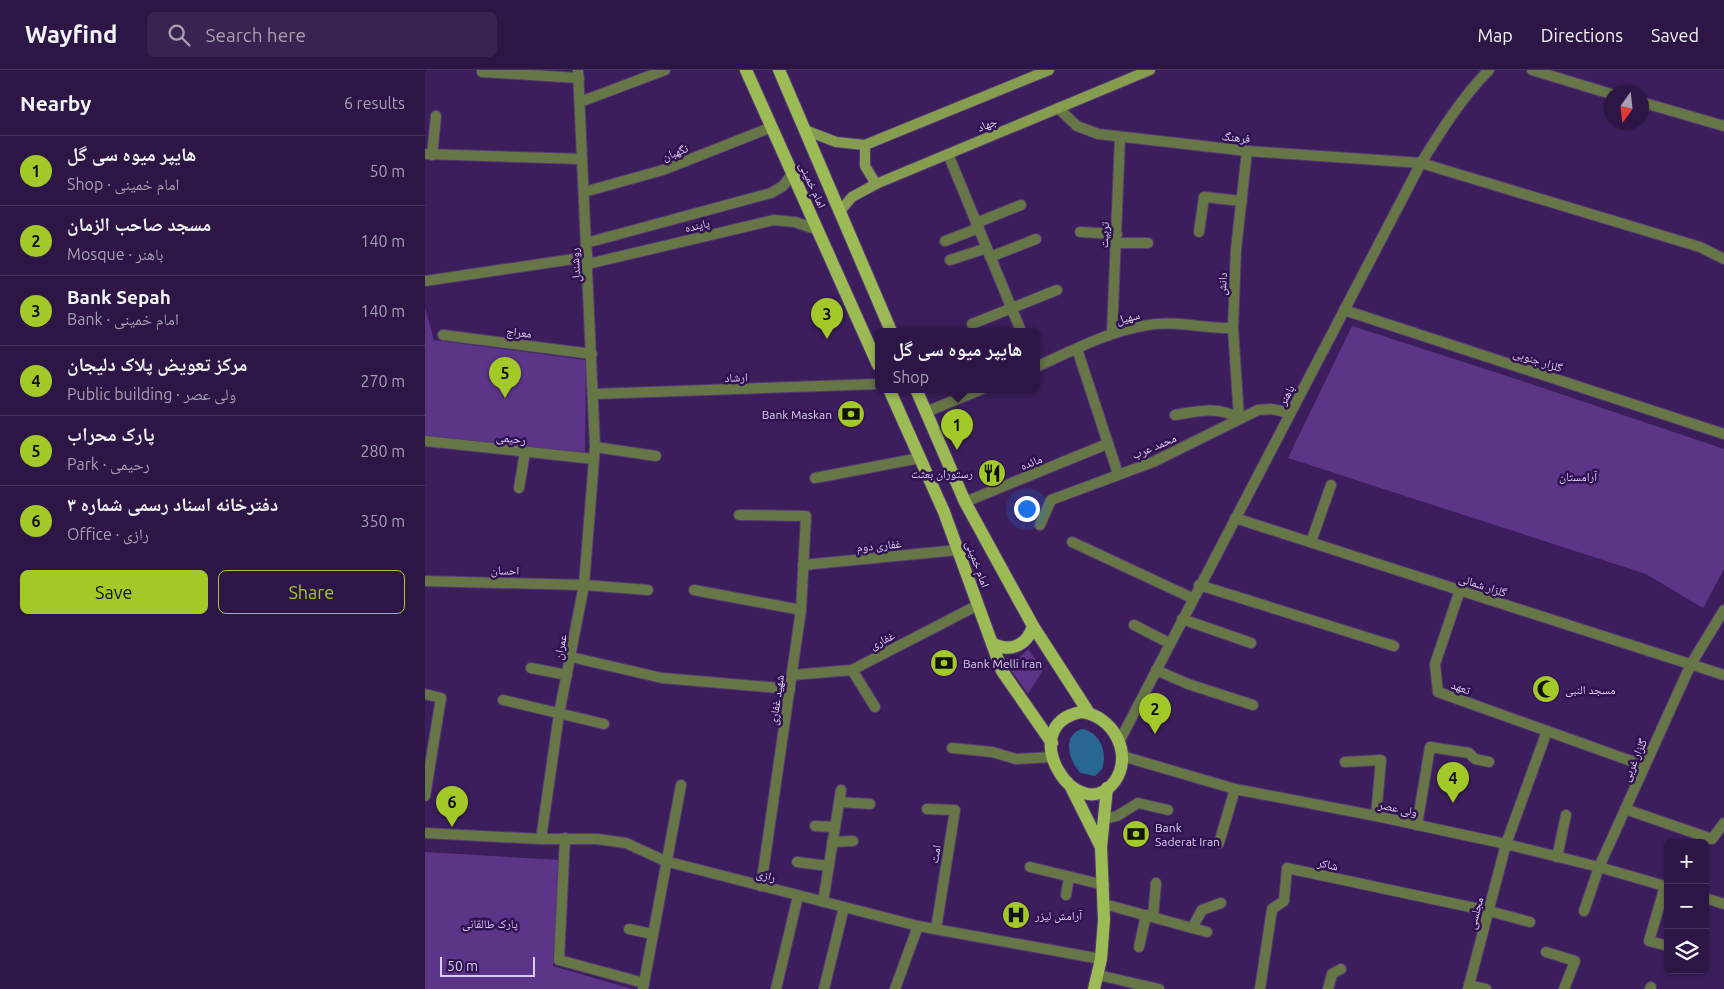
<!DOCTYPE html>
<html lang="en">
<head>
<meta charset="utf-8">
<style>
  :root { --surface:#2d1645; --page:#392350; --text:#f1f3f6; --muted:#a79fb3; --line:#48355e; --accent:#a2c928 }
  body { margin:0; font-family:Ubuntu,"Noto Naskh Arabic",sans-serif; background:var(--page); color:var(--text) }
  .controls { position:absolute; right:15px; bottom:15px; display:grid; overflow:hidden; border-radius:8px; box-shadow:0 1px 4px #0004 }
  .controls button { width:45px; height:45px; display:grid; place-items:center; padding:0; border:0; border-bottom:1px solid var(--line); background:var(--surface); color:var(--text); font:25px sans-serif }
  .compass { position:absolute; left:1179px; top:15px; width:45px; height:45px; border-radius:50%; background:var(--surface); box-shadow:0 1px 4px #0004; rotate:195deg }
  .scale { position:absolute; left:15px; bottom:12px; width:95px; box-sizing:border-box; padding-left:5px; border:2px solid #dccdf3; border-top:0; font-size:14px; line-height:18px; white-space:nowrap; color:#dccdf3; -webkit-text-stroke:4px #321351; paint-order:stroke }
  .you { position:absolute; left:601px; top:438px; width:18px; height:18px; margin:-12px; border:4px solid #fff; border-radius:50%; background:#1a73e8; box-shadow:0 0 0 8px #1a73e833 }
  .badge { display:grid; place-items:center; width:32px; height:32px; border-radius:50%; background:var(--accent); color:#111; font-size:16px; font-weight:700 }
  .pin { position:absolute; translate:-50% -41px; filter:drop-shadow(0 1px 2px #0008) }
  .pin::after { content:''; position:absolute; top:26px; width:18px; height:15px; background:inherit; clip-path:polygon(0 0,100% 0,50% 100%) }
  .popup { position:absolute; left:450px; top:258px; width:165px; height:65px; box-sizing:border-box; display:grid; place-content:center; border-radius:8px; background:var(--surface); filter:drop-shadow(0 1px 4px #0005); font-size:16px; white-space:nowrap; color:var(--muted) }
  .popup b { font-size:19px; color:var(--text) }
  .popup::after { content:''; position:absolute; left:50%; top:100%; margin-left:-10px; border:10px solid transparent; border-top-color:var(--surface) }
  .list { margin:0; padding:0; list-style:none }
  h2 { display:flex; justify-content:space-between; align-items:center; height:65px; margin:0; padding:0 20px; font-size:21px }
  h2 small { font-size:16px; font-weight:400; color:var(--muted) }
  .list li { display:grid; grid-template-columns:32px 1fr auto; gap:15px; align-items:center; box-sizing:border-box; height:70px; padding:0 20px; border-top:1px solid var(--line) }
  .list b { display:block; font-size:19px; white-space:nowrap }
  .list p { margin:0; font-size:16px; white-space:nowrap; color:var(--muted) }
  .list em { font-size:16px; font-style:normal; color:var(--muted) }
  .actions { display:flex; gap:10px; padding:15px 20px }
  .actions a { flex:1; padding:11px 0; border:1px solid var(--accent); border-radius:8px; text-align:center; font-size:18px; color:var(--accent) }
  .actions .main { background:var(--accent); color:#111 }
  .icon { flex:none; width:28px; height:28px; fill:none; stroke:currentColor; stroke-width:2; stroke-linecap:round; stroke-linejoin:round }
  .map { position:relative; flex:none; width:1299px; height:919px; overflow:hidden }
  header { display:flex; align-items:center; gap:30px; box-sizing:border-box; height:70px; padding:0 25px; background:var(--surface); border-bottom:1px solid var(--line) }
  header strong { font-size:24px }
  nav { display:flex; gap:28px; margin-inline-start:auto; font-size:18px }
  .search { width:350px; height:45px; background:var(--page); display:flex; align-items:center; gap:12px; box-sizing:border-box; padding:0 18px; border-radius:8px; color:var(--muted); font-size:19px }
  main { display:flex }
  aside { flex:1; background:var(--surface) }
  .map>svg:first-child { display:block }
  .green { fill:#5c3588 }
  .water { fill:#296793 }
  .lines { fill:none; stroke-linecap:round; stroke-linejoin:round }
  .minor-casing { stroke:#563a74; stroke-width:12 }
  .tertiary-casing { stroke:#563a74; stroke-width:12 }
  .secondary-casing { stroke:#563a74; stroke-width:12 }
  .primary-casing { stroke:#563a74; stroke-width:14 }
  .minor { stroke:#677647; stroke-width:10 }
  .tertiary { stroke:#677647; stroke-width:10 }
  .secondary { stroke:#869d50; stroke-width:10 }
  .primary { stroke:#9dbb55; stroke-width:12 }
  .labels { text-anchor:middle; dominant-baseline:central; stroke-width:5; stroke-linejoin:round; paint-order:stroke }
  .street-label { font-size:12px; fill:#dccdf3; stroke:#321351 }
  .poi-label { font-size:12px; fill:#dccdf3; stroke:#321351; text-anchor:start }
  .park-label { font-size:12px; fill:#dac5f9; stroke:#321351 }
</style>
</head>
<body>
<header>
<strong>Wayfind</strong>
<div class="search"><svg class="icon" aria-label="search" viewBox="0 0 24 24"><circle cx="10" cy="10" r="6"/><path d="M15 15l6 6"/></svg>Search here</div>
<nav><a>Map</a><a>Directions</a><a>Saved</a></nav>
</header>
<main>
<aside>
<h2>Nearby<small>6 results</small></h2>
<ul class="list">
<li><span class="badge">1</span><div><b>هایپر میوه سی گل</b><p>Shop · امام خمینی</p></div><em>50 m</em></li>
<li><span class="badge">2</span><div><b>مسجد صاحب الزمان</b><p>Mosque · باهنر</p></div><em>140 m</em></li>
<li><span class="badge">3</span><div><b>Bank Sepah</b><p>Bank · امام خمینی</p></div><em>140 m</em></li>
<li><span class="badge">4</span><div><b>مرکز تعویض پلاک دلیجان</b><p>Public building · ولی عصر</p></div><em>270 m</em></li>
<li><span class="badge">5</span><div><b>پارک محراب</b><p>Park · رحیمی</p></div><em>280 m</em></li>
<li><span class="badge">6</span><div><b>دفترخانه اسناد رسمی شماره ۳</b><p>Office · رازی</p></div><em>350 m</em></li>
</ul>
<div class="actions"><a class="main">Save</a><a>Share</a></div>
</aside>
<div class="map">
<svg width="1299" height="919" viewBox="0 0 1299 919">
  <rect width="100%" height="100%" fill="#3c1e5c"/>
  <g class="green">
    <polygon points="0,238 9,270 161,290 160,382 0,367"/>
    <polygon points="927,256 1103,313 1299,379 1299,499 1278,538 1221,504 863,388"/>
    <polygon points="603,579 618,600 603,624 581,593 592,590"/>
    <polygon points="0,782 135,790 128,896 207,919 0,919"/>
  </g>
  <path class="water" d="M657,659c18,3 26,24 20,40l-7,7 -14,-3c-12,-11 -20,-38 1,-44z"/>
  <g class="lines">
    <g class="minor-casing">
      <g id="minor">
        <polyline points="1107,0 1186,24"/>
        <polyline points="57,2 154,8"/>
        <polyline points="155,32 240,0"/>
        <polyline points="1216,32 1299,56"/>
        <polyline points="633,38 652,56 673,64 822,81 996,93 1275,177 1299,189"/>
        <polyline points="0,84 157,89"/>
        <polyline points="523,84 596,261"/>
        <polyline points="7,85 11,46"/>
        <polyline points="159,122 238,100 347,57"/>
        <polyline points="551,153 596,135"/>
        <polyline points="655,162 692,164"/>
        <polyline points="774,162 779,127 817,131"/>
        <polyline points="520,171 554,158"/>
        <polyline points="691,173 723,173"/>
        <polyline points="565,187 611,169"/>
        <polyline points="525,190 562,178"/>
        <polyline points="919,240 1299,364"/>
        <polyline points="547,254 632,220"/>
        <polyline points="687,263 695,67"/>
        <polyline points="18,265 167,284"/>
        <polyline points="652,279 693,404"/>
        <path d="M611,297c36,-16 72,-36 112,-42 28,-5 56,4 85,3"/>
        <polyline points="169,324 453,314"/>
        <polyline points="501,342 557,319"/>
        <path d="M750,345c24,-4 42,-9 64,3"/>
        <polyline points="814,348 808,258 811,179 822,81"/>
        <polyline points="0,371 169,389"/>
        <polyline points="170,377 231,386"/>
        <polyline points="390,408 495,388"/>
        <polyline points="94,418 100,382"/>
        <polyline points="540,432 682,374"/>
        <polyline points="314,445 381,446 376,540 336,816"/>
        <polyline points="810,448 1299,605"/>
        <polyline points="615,455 626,430 728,392 833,340 847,339 865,343"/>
        <polyline points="647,472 767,528"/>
        <polyline points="886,472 906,415"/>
        <polyline points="378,495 533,480"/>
        <polyline points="0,511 159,515 223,520"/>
        <polyline points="774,515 969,576"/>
        <polyline points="269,520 376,540"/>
        <polyline points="1035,520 1010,594 1013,622 1220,696"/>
        <polyline points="757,549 826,573"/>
        <polyline points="709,555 744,573"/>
        <polyline points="146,587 237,608 365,619"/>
        <polyline points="106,598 142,605"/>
        <polyline points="427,600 450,637"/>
        <polyline points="731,600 763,614 828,635"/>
        <polyline points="367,605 427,600 553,535"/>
        <polyline points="0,624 16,628 0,726"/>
        <polyline points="78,630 179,654"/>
        <polyline points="527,678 567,682 591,689 628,687"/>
        <polyline points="920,692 956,690 951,746"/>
        <polyline points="414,732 445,734"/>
        <polyline points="502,739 530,740 511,859"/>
        <polyline points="1200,739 1287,769 1299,753"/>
        <polyline points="680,749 692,746 713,733 743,740"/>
        <polyline points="992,755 1005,677 1044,683 1050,689 1064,692"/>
        <polyline points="390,756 410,757"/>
        <polyline points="140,768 134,890 219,913 218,919"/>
        <polyline points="407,772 428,771"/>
        <polyline points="794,773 810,719"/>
        <polyline points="1132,787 1141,745"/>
        <polyline points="372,792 404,796"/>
        <polyline points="605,797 679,815"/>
        <polyline points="1240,816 1224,871 1243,876"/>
        <polyline points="641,825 644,807"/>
        <polyline points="398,832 416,720"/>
        <polyline points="679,834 782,862"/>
        <polyline points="1159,841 1174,797 1266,594 1299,540"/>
        <polyline points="728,847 731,813"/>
        <polyline points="767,858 777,840 796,833"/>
        <polyline points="204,859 227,864"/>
        <polyline points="714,877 721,845"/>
        <polyline points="1121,882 1150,891 1139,919"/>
        <polyline points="673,905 734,919"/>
        <polyline points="219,913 256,715"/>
        <polyline points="1044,915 1061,919"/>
        <polyline points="351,919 373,826"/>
        <polyline points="399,919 419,837"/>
        <polyline points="470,919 493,856"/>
        <polyline points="835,919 847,839 859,831 862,798 1064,841 1105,852"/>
        <polyline points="903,919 907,904 916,899"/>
        <polyline points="1043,919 1081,774 1122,661"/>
        <polyline points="1225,919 1226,917"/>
      </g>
    </g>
    <g class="tertiary-casing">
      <g id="tertiary">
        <polyline points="368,103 358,116 346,123 161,173 163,194 349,150 370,152 393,160"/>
        <polyline points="0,211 162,187"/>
        <path d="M694,672l302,-579c20,-32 41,-66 68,-93"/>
        <polyline points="697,686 810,719 951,746 1081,774 1174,797 1243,817"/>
        <polyline points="0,763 116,769 172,769 201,773 240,791 493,856 676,889"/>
        <polyline points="116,769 134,644 159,515 170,377 153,0"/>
        <polyline points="1280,828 1299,834"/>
      </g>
    </g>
    <g class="secondary-casing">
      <g id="secondary">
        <polyline points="380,60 411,72 440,75 624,0"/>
        <polyline points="440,75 440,96 451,114"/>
        <polyline points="415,141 427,127 451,114 725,0"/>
      </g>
    </g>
    <g class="primary-casing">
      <g id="primary">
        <polyline points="321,0 453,295"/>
        <polyline points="354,0 466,261"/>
        <polyline points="464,319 519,442 577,601 627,673"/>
        <polyline points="491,319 540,432 608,556 664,643"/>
        <path d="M567,573c17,10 35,3 41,-17"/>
        <path d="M656,642c31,3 53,41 34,69 -37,50 -103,-55 -34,-69z"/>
        <polyline points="646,717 676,777"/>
        <polyline points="669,919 676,889 679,850 676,777 682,718"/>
      </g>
    </g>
    <use href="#minor" class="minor"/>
    <use href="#tertiary" class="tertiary"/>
    <use href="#secondary" class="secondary"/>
    <use href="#primary" class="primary"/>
  </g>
  <defs>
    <g id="bank-disc" transform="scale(1.4375)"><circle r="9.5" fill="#a2c928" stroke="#321351"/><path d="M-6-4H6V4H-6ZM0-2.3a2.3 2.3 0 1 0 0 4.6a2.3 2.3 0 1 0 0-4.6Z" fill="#111"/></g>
    <g id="restaurant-disc" transform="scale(1.4375)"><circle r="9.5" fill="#a2c928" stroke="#321351"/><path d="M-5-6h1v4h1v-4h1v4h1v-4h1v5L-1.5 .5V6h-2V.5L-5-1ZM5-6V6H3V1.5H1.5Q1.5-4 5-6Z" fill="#111"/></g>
    <g id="mosque-disc" transform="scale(1.4375)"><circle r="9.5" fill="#a2c928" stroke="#321351"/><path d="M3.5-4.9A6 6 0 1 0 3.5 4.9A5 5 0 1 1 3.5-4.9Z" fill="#111"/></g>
    <g id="hospital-disc" transform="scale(1.4375)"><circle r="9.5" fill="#a2c928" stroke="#321351"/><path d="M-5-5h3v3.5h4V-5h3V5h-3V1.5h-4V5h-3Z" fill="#111"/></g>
  </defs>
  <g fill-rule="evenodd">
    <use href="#bank-disc" x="426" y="344"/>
    <use href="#restaurant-disc" x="567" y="403"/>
    <use href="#bank-disc" x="519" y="593"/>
    <use href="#mosque-disc" x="1121" y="619"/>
    <use href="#bank-disc" x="711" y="764"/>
    <use href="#hospital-disc" x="591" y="845"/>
  </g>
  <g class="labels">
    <g class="street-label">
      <text transform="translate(562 54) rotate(-22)">جهاد</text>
      <text transform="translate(811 67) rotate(6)">فرهنگ</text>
      <text transform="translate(250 82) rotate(-21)">نگهبان</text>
      <text transform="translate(388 115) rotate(66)">امام خمینی</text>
      <text transform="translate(272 155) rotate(-13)">پاینده</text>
      <text transform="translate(679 165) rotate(-88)">تربیت</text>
      <text transform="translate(150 195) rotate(-93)">روشندل</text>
      <text transform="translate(797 214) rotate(-88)">دانش</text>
      <text transform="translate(703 247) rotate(-14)">سهیل</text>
      <text transform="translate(94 262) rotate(7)">معراج</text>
      <text transform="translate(1113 290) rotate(18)">گلزار جنوبی</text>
      <text transform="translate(311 307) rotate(-2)">ارشاد</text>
      <text transform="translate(861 325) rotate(-62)">باهنر</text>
      <text transform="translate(86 368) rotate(6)">رحیمی</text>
      <text transform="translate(729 376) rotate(-23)">محمد عرب</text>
      <text transform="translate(606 392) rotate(-22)">مائده</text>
      <text transform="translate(454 475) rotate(-5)">غفاری دوم</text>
      <text transform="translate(553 494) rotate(70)">امام خمینی</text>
      <text transform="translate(80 500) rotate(1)">احسان</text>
      <text transform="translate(1058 515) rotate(18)">گلزار شمالی</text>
      <text transform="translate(457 570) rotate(-27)">غفاری</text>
      <text transform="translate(135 577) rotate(-79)">عمران</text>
      <text transform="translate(1036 617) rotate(20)">تعهد</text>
      <text transform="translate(351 630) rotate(-82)">شهید غفاری</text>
      <text transform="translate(1209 690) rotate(-66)">گلزار غربی</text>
      <text transform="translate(973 738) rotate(12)">ولی عصر</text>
      <text transform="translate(510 784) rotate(-81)">امت</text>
      <text transform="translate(903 794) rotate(12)">شاکر</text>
      <text transform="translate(341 805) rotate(14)">رازی</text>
      <text transform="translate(1050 843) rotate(-75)">مجلسی</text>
    </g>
    <g class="poi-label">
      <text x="407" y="344" text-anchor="end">Bank Maskan</text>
      <text x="548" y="403" text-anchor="end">رستوران بعثت</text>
      <text x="538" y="593">Bank Melli Iran</text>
      <text x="1140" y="619">مسجد النبی</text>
      <text x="730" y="757">Bank<tspan x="730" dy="14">Saderat Iran</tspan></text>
      <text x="610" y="845">آرامش لیزر</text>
    </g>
    <g class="park-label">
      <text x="1153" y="406">آرامستان</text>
      <text x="65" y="853">پارک طالقانی</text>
    </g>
  </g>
</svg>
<div class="controls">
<button>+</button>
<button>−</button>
<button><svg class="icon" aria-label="layers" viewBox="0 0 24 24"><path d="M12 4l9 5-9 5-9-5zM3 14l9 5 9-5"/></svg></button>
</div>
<svg class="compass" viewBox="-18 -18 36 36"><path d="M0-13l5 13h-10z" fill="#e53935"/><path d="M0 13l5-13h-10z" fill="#a79fb3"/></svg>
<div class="scale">50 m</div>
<div class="you"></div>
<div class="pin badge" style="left:532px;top:380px">1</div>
<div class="popup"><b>هایپر میوه سی گل</b>Shop</div>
<div class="pin badge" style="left:730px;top:664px">2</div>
<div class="pin badge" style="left:402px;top:269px">3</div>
<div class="pin badge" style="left:1028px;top:733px">4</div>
<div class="pin badge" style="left:80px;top:328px">5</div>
<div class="pin badge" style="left:27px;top:757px">6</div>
</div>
</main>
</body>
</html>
